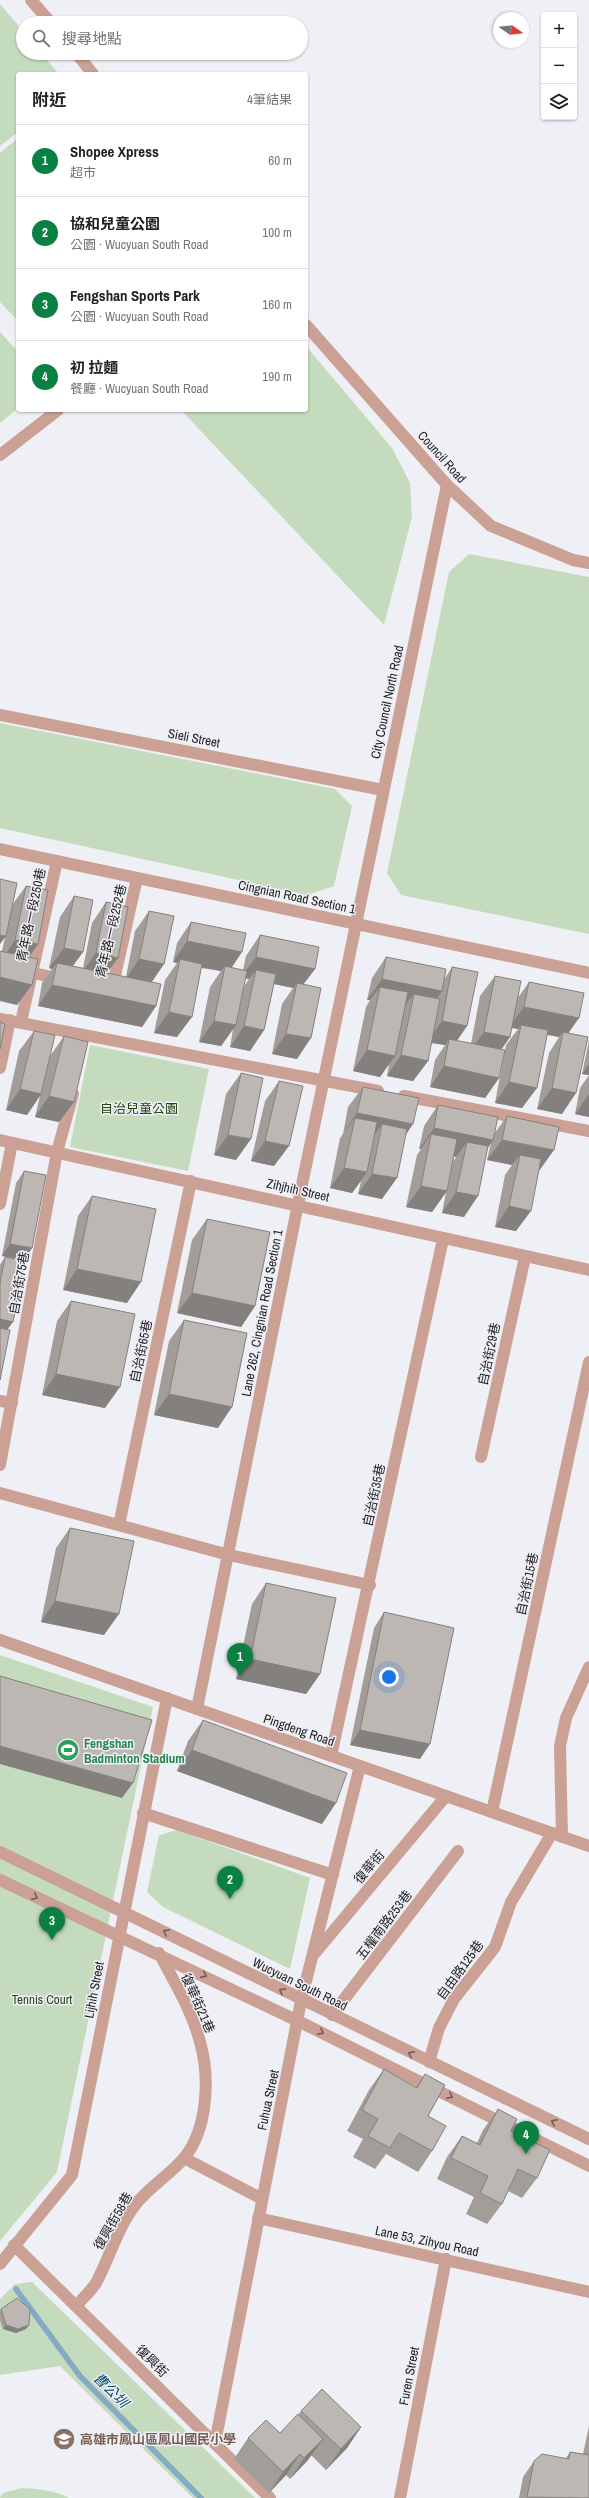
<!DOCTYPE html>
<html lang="zh-TW">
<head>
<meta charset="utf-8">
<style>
  :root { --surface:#fff; --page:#f2f2f2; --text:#202124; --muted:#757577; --line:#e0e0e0; --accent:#0b8043 }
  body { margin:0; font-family:"Archivo Narrow","Noto Sans TC",sans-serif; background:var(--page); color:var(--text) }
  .controls { position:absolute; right:12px; top:12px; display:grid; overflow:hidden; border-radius:4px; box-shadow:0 1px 3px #0004 }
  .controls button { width:36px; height:36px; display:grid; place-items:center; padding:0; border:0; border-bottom:1px solid var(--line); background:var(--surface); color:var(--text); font:20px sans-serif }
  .compass { position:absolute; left:493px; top:12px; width:36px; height:36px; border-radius:50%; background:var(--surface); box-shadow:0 1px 3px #0004; rotate:104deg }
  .you { position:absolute; left:389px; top:1677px; width:14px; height:14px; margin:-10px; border:3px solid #fff; border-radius:50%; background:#1a73e8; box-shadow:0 0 0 6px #1a73e833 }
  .badge { display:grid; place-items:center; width:26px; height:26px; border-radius:50%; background:var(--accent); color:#fff; font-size:13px; font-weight:700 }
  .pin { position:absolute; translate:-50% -33px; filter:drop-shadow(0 1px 2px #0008) }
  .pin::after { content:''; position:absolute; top:21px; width:14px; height:12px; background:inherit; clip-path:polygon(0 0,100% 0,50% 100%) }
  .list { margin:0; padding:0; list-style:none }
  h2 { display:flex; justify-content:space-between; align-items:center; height:52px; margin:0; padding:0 16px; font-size:17px }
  h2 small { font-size:13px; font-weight:400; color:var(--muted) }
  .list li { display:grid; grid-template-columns:26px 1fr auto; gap:12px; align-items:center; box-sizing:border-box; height:72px; padding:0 16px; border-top:1px solid var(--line) }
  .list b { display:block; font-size:15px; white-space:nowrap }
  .list p { margin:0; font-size:13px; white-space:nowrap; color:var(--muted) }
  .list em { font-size:13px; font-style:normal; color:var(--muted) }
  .icon { flex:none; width:22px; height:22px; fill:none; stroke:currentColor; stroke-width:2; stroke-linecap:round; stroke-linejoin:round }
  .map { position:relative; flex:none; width:589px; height:2498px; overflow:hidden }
  .search { position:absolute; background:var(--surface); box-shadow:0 1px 3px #0004; left:16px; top:16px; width:292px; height:44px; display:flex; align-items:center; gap:10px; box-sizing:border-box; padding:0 14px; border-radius:22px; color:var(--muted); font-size:15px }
  .panel { position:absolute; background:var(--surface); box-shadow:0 1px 3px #0004; left:16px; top:72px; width:292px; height:340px; border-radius:4px }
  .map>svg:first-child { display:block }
  .green { fill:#c5dbbd }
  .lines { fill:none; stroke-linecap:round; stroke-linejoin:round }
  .stream { stroke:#85aac5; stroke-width:5.5 }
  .minor { stroke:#caa194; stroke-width:12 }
  .wall { fill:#a39d9a; fill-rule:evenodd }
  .shaded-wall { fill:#84807d }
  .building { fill:#bdb7b3; stroke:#84807d }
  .oneway { stroke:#6e5c57 }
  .labels { text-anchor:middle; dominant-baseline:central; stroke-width:3; stroke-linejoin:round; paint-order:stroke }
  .street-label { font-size:13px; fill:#232325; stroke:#efeff6 }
  .park-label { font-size:13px; fill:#244615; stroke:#efeff6 }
  .leisure-label { font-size:13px; font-weight:bold; fill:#27864d; stroke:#efeff6; text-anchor:start }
  .education-label { font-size:13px; font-weight:bold; fill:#785e54; stroke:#efeff6; text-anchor:start }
  .water-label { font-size:14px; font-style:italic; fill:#03486c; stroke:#efeff6 }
</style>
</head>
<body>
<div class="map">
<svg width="589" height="2498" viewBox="0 0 589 2498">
  <rect width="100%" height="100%" fill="#efeff6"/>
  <g class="green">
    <polygon points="0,4 23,31 23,53 41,53 59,74 18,74 18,132 0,146"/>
    <polygon points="18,138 18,321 0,302 0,153"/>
    <polygon points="0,332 18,352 18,408 0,423"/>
    <polygon points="306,346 392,448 410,483 412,517 384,625 181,410 306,410"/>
    <polygon points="469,554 589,577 589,934 401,895 387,873 449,572"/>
    <polygon points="0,723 335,789 352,806 334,886 307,895 0,828"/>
    <polygon points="90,1045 209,1069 188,1171 70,1147"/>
    <polygon points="0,1655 153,1707 57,2172 0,2241"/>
    <polygon points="177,1830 310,1878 290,1969 163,1907 147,1892 159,1835"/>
    <polygon points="32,2282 255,2498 193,2498 60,2366 0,2375 0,2299 15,2284"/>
    <path d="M22,2488c17,1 31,2 47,10h-69l3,-5z"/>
  </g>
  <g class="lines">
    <polyline class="stream" points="16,2289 80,2376 201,2498"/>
    <g class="minor">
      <polyline points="31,0 51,23"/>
      <polyline points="76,53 93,74"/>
      <polyline points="306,325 447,485 491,526 573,560 589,563"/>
      <polyline points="0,455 58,410"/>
      <polyline points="0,715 383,790"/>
      <polyline points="0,849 589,973"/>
      <polyline points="0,966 62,979"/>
      <polyline points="112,989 137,878"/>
      <polyline points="0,1019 378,1091"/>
      <polyline points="21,1022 57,861"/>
      <polyline points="0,1068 10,1020"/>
      <polyline points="404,1096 589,1131"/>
      <polyline points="0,1140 589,1270"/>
      <polyline points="0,1204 12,1143"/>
      <polyline points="0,1401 12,1403"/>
      <polyline points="481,1457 525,1257"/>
      <polyline points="0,1465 57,1152 73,1094"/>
      <polyline points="0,1493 229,1555 370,1585"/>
      <polyline points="119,1525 191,1181"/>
      <polyline points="0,1640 589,1846"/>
      <polyline points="197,1709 298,1204 447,485"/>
      <polyline points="331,1756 443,1239"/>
      <polyline points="492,1812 589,1362"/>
      <polyline points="143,1813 333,1875"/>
      <polyline points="562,1837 560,1746 566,1718 589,1667"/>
      <polyline points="0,1852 589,2139"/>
      <polyline points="0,1880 298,2021 589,2166"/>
      <polyline points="315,1953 446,1796"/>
      <polyline points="332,2015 458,1851"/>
      <polyline points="429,2062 439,2028 454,1999 495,1947 511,1902 552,1833"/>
      <polyline points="184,2158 262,2199"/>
      <polyline points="258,2218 589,2292"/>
      <polyline points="14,2245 270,2498"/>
      <polyline points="0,2264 72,2175 167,1698"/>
      <path d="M76,2306c6,-7 15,-15 20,-23 14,-26 21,-55 40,-79 14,-18 35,-30 48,-46 24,-29 26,-81 16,-116 -8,-31 -26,-61 -41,-89"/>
      <polyline points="215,2443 301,2001 360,1766"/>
      <polyline points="400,2498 446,2259"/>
    </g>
  </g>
  <g class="wall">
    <polygon points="26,886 38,944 29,957 17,1005 2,951 12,905"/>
    <polygon points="74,896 83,952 73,966 83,968 92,923 106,902 118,958 107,973 126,977 135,931 149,911 164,964 152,982 156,1006 142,1027 38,1006 42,983 52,969 49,968 60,917"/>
    <path d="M191,922l40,46 12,2 3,-14 14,-21 55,34 -12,15 -6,75 -25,-5 10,-50 11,-16 -19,-4 -10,46 -14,21 -20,-4 3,-18 -12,17 -22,-4 11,-55 11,-16 -20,-3 -24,69 -23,-4 11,-53 12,-17 -4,-1 4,-19zM245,978l4,1 -6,9z"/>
    <polygon points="386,957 445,978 452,967 467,1026 457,1041 471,1044 480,996 495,976 517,999 529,982 569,1033 562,1114 537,1109 549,1053 559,1037 547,1035 522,1108 495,1103 506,1045 518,1029 511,1028 510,1037 501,1050 499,1078 485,1098 430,1087 435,1060 445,1045 431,1043 428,1061 413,1081 387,1076 389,1064 380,1077 353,1071 366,1007 370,1000 367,1000 372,978"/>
    <polygon points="34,1031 50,1056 64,1036 74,1102 59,1122 35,1117 40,1096 27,1115 6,1110 19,1051"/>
    <polygon points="589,1040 589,1075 582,1074"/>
    <polygon points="241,1073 236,1160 214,1155 226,1094"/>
    <polygon points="589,1075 589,1117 575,1114 580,1088"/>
    <polygon points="279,1081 274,1166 251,1161 265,1101"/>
    <polygon points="363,1087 405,1136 382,1199 358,1194 361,1181 352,1193 330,1188 340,1138 343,1134 348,1107"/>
    <path d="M438,1105l56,29 13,-18 32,55 -23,60 -21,-4 10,-52 7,-10 -25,-5 4,-17 -3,5 -24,69 -22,-4 4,-21 -14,20 -26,-5 11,-52 4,-6h-2l5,-23zM454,1156l2,1 -3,5z"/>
    <polygon points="24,1171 32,1248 24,1260 2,1256 16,1183"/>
    <polygon points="92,1196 127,1303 63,1290 78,1216"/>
    <polygon points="207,1219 255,1306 241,1327 177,1313 192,1240"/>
    <polygon points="5,1257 8,1330 0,1380 0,1265"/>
    <polygon points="71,1301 105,1408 42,1395 57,1321"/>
    <polygon points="184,1320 218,1428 154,1415 169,1341"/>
    <polygon points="70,1528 104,1635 41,1622 56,1548"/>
    <polygon points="266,1583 320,1674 306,1694 236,1679 252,1604"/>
    <polygon points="384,1612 420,1759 350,1745 374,1628"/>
    <polygon points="203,1720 322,1824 177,1771 188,1741"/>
    <polygon points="384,2069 416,2087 425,2074 432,2151 418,2172 386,2154 375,2169 353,2157 363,2139 347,2131 369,2090"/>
    <polygon points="498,2109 511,2131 537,2178 522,2198 508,2191 502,2204 487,2224 466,2214 474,2197 437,2179 447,2157 462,2136 477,2143 483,2130"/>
    <polygon points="1,2309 26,2329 16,2333 3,2329 0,2320 0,2311"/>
    <polygon points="301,2411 361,2427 347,2448 326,2470 311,2455 308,2460 290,2479 286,2475 269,2493 234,2459 248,2438 280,2433 298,2415"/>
    <polygon points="589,2426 589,2498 519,2498 523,2477 534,2461 566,2458 570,2452 583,2454"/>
  </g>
  <g class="shaded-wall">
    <polygon points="0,935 6,936 0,944"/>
    <polygon points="15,940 38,944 24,965 1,961"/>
    <polygon points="187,941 242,952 228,973 225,966 221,971 179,963 180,959 177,963 173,962"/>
    <polygon points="64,948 83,952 68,972 57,963 52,969 49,968"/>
    <polygon points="96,953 118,958 103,978 81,974"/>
    <polygon points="256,957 315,969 300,989 297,983 294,988 254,980 256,970 249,979 241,977"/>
    <polygon points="139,959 164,964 149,985 125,980"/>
    <polygon points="0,977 32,985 17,1005 0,1001"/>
    <polygon points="382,979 442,991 427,1012 414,994 404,1007 380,987 370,1000 367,1000"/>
    <polygon points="52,985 156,1006 142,1027 38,1006"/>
    <polygon points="524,1007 579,1018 565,1038 563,1032 559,1037 520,1029 521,1025 518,1029 509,1027"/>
    <polygon points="169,1012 192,1017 177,1037 154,1033"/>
    <polygon points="214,1021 236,1025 221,1046 199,1042"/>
    <polygon points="442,1021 467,1026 452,1047 449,1039 445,1045 427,1042"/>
    <polygon points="244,1026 264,1030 250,1051 230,1047"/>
    <polygon points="484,1032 510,1037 495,1058 469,1052"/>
    <polygon points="286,1034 311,1038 297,1059 272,1054"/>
    <polygon points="367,1050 395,1056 380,1077 353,1071"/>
    <polygon points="401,1055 428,1061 413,1081 387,1076"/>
    <polygon points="589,1064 589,1075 582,1074"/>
    <polygon points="444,1066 499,1078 485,1098 430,1087"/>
    <polygon points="509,1082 537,1088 522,1108 495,1103"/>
    <polygon points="552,1088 576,1093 562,1114 537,1109"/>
    <polygon points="20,1089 41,1094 27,1115 6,1110"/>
    <polygon points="589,1094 589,1117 575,1114"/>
    <polygon points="49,1096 74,1102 59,1122 35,1117"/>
    <polygon points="357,1113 413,1124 399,1145 382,1124 372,1139 355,1118 343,1134"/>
    <polygon points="434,1128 493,1140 479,1161 467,1142 456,1157 428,1151 431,1134 421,1149 419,1149"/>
    <polygon points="228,1135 251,1139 236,1160 214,1155"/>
    <polygon points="502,1140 554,1150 539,1171 517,1166 520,1155 512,1165 487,1160"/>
    <polygon points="265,1141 289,1146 274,1166 251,1161"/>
    <polygon points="344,1168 367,1172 352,1193 330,1188"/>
    <polygon points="372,1174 397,1178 382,1199 358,1194"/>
    <polygon points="421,1186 447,1191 432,1212 406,1207"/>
    <polygon points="456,1192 478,1196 464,1217 442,1213"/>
    <polygon points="509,1206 531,1211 516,1231 495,1227"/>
    <polygon points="10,1244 32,1248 24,1260 2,1256"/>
    <polygon points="77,1269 141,1282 127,1303 63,1290"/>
    <polygon points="192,1293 255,1306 241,1327 177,1313"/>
    <polygon points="0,1319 13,1322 7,1330 0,1328"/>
    <polygon points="56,1374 120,1387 105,1408 42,1395"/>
    <polygon points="169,1394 232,1407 218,1428 154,1415"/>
    <polygon points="55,1601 119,1614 104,1635 41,1622"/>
    <polygon points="250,1659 320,1674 306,1694 236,1679"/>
    <polygon points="360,1730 430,1744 420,1759 350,1745"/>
    <polygon points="0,1746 133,1783 122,1798 0,1764"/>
    <polygon points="192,1750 336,1803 322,1824 177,1771"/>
    <polygon points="6,2325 29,2325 26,2329 16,2333 3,2329"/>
    <polygon points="361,2427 347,2448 326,2470 341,2449"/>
    <polygon points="323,2439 308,2460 290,2479 304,2458"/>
    <polygon points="300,2454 286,2475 269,2493 283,2472"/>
  </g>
  <g class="building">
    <polygon points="0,879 17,883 6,936 0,935"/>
    <polygon points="26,886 48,890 38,944 15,940"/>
    <polygon points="74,896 93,900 83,952 64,948"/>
    <polygon points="106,902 128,907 118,958 96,953"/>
    <polygon points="149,911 174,916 164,964 139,959"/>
    <polygon points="191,922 246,933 242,952 187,941"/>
    <polygon points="260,935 319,947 315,969 256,957"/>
    <polygon points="0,951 38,959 32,985 0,977"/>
    <polygon points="386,957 446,969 442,991 382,979"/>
    <polygon points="180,959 202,964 192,1017 169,1012"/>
    <polygon points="57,963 161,984 156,1006 52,985"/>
    <polygon points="225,966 247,971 236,1025 214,1021"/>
    <polygon points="452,967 478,972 467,1026 442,1021"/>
    <polygon points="256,970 276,974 264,1030 244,1026"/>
    <polygon points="495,976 521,981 510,1037 484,1032"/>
    <polygon points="529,982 584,993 579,1018 524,1007"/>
    <polygon points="297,983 321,988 311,1038 286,1034"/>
    <polygon points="380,987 408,992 395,1056 367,1050"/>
    <polygon points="414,994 440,999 428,1061 401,1055"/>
    <polygon points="0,1022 5,1024 0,1049"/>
    <polygon points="521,1025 548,1030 537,1088 509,1082"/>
    <polygon points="34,1031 55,1035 41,1094 20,1089"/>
    <polygon points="563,1032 588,1037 576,1093 552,1088"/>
    <polygon points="64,1036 88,1042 74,1102 49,1096"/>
    <polygon points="449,1039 505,1050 499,1078 444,1066"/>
    <polygon points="241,1073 263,1078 251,1139 228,1135"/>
    <polygon points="279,1081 303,1086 289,1146 265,1141"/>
    <polygon points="363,1087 419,1098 413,1124 357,1113"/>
    <polygon points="438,1105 498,1117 493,1140 434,1128"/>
    <polygon points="507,1116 559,1127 554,1150 502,1140"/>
    <polygon points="355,1118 377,1122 367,1172 344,1168"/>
    <polygon points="382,1124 407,1129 397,1178 372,1174"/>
    <polygon points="431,1134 457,1139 447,1191 421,1186"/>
    <polygon points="467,1142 488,1146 478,1196 456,1192"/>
    <polygon points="520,1155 541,1159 531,1211 509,1206"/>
    <polygon points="24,1171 46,1175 32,1248 10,1244"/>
    <polygon points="92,1196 156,1209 141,1282 77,1269"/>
    <polygon points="207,1219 270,1232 255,1306 192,1293"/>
    <polygon points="5,1257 25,1261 13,1322 0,1319 0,1283"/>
    <polygon points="71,1301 135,1314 120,1387 56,1374"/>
    <polygon points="184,1320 247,1333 232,1407 169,1394"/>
    <polygon points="0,1328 10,1330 0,1380"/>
    <polygon points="70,1528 134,1541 119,1614 55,1601"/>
    <polygon points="266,1583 336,1598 320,1674 250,1659"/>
    <polygon points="384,1612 454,1628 430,1744 360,1730"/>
    <polygon points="0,1676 152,1720 133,1783 0,1746"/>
    <polygon points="203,1720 347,1773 336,1803 192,1750"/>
    <polygon points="384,2069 417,2088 425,2074 445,2085 428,2116 446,2126 432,2151 399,2133 390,2148 368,2136 378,2119 362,2110"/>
    <polygon points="498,2109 517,2119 511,2131 550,2150 537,2178 518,2169 502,2204 480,2193 488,2176 451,2158 462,2136 480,2145"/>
    <polygon points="17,2298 30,2309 29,2325 18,2329 6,2325 1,2309"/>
    <polygon points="322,2389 361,2427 341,2449 301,2411"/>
    <polygon points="298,2414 323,2439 304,2458 300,2454 283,2472 248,2438 266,2420 280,2433"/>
    <polygon points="570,2452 589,2455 589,2498 527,2497 534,2461 542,2454 569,2459"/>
  </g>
  <defs><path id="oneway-chevron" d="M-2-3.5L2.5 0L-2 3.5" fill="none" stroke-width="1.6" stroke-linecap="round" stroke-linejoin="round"/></defs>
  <g class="oneway">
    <use href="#oneway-chevron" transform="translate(35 1897) rotate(25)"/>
    <use href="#oneway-chevron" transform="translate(166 1932) rotate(-153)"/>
    <use href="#oneway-chevron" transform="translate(204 1975) rotate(26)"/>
    <use href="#oneway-chevron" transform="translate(282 1991) rotate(-153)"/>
    <use href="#oneway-chevron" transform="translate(321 2032) rotate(27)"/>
    <use href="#oneway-chevron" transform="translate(411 2054) rotate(-154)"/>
    <use href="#oneway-chevron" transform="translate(450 2096) rotate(27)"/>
    <use href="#oneway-chevron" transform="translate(554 2122) rotate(-154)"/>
  </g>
  <defs>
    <g id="stadium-disc" transform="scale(1.15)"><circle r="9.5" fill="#2e9e5b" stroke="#efeff6"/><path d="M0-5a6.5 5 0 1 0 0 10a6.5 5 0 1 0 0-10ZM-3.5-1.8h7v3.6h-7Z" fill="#fff"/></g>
    <g id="school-disc" transform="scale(1.15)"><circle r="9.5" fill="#8d6e63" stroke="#efeff6"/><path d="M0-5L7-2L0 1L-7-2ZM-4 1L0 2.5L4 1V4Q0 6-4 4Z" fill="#fff"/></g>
  </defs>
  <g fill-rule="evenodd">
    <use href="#stadium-disc" x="68" y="1750"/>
    <use href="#school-disc" x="64" y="2439"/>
  </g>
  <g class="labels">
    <g class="street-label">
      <text transform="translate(442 457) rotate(48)">Council Road</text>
      <text transform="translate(387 702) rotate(-78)">City Council North Road</text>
      <text transform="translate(194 738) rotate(11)">Sieli Street</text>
      <text transform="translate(297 897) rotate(12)">Cingnian Road Section 1</text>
      <text transform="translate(31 915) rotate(-78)">青年路一段250巷</text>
      <text transform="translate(111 931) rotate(-77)">青年路一段252巷</text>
      <text transform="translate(298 1190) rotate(13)">Zihjhih Street</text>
      <text transform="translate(19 1283) rotate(-80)">自治街75巷</text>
      <text transform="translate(262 1313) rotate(-79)">Lane 262, Cingnian Road Section 1</text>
      <text transform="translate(141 1351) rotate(-78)">自治街65巷</text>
      <text transform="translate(489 1354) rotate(-78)">自治街29巷</text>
      <text transform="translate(374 1495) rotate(-78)">自治街35巷</text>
      <text transform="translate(527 1584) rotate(-78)">自治街15巷</text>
      <text transform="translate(299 1730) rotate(19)">Pingdeng Road</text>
      <text transform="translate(369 1867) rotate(-50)">復華街</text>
      <text transform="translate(384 1925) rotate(-53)">五權南路253巷</text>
      <text transform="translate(460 1970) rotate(-54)">自由路125巷</text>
      <text transform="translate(300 1984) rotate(26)">Wucyuan South Road</text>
      <text transform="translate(94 1990) rotate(-79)">Lijhih Street</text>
      <text transform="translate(198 2003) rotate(66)">復華街21巷</text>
      <text transform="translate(268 2100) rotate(-78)">Fuhua Street</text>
      <text transform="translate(113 2221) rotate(-60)">復興街58巷</text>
      <text transform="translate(427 2241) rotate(12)">Lane 53, Zihyou Road</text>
      <text transform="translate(152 2361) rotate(45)">復興街</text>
      <text transform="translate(409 2376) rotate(-79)">Furen Street</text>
    </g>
    <g class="park-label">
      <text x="139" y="1108">自治兒童公園</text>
      <text x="42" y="1999">Tennis Court</text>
    </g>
    <g class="leisure-label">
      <text x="84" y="1743">Fengshan<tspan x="84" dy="15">Badminton Stadium</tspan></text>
    </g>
    <g class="education-label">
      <text x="80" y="2439">高雄市鳳山區鳳山國民小學</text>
    </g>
    <g class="water-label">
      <text transform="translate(111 2390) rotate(45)">曹公圳</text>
    </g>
  </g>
</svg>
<div class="controls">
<button>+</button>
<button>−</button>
<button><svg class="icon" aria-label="layers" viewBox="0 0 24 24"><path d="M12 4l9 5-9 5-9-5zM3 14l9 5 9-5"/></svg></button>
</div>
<svg class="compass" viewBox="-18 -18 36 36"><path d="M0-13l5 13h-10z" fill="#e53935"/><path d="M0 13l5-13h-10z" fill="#757577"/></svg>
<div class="you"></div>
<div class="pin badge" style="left:240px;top:1676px">1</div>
<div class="pin badge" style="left:230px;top:1899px">2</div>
<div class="pin badge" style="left:52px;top:1940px">3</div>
<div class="pin badge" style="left:526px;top:2154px">4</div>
<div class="search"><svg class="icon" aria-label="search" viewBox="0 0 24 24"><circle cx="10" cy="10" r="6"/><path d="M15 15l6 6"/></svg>搜尋地點</div>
<section class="panel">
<h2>附近<small>4筆結果</small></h2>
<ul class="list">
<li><span class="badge">1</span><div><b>Shopee Xpress</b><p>超市</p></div><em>60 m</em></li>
<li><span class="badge">2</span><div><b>協和兒童公園</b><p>公園 · Wucyuan South Road</p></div><em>100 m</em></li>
<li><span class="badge">3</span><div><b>Fengshan Sports Park</b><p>公園 · Wucyuan South Road</p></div><em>160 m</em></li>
<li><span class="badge">4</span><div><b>初 拉麵</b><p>餐廳 · Wucyuan South Road</p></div><em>190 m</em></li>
</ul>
</section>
</div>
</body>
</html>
